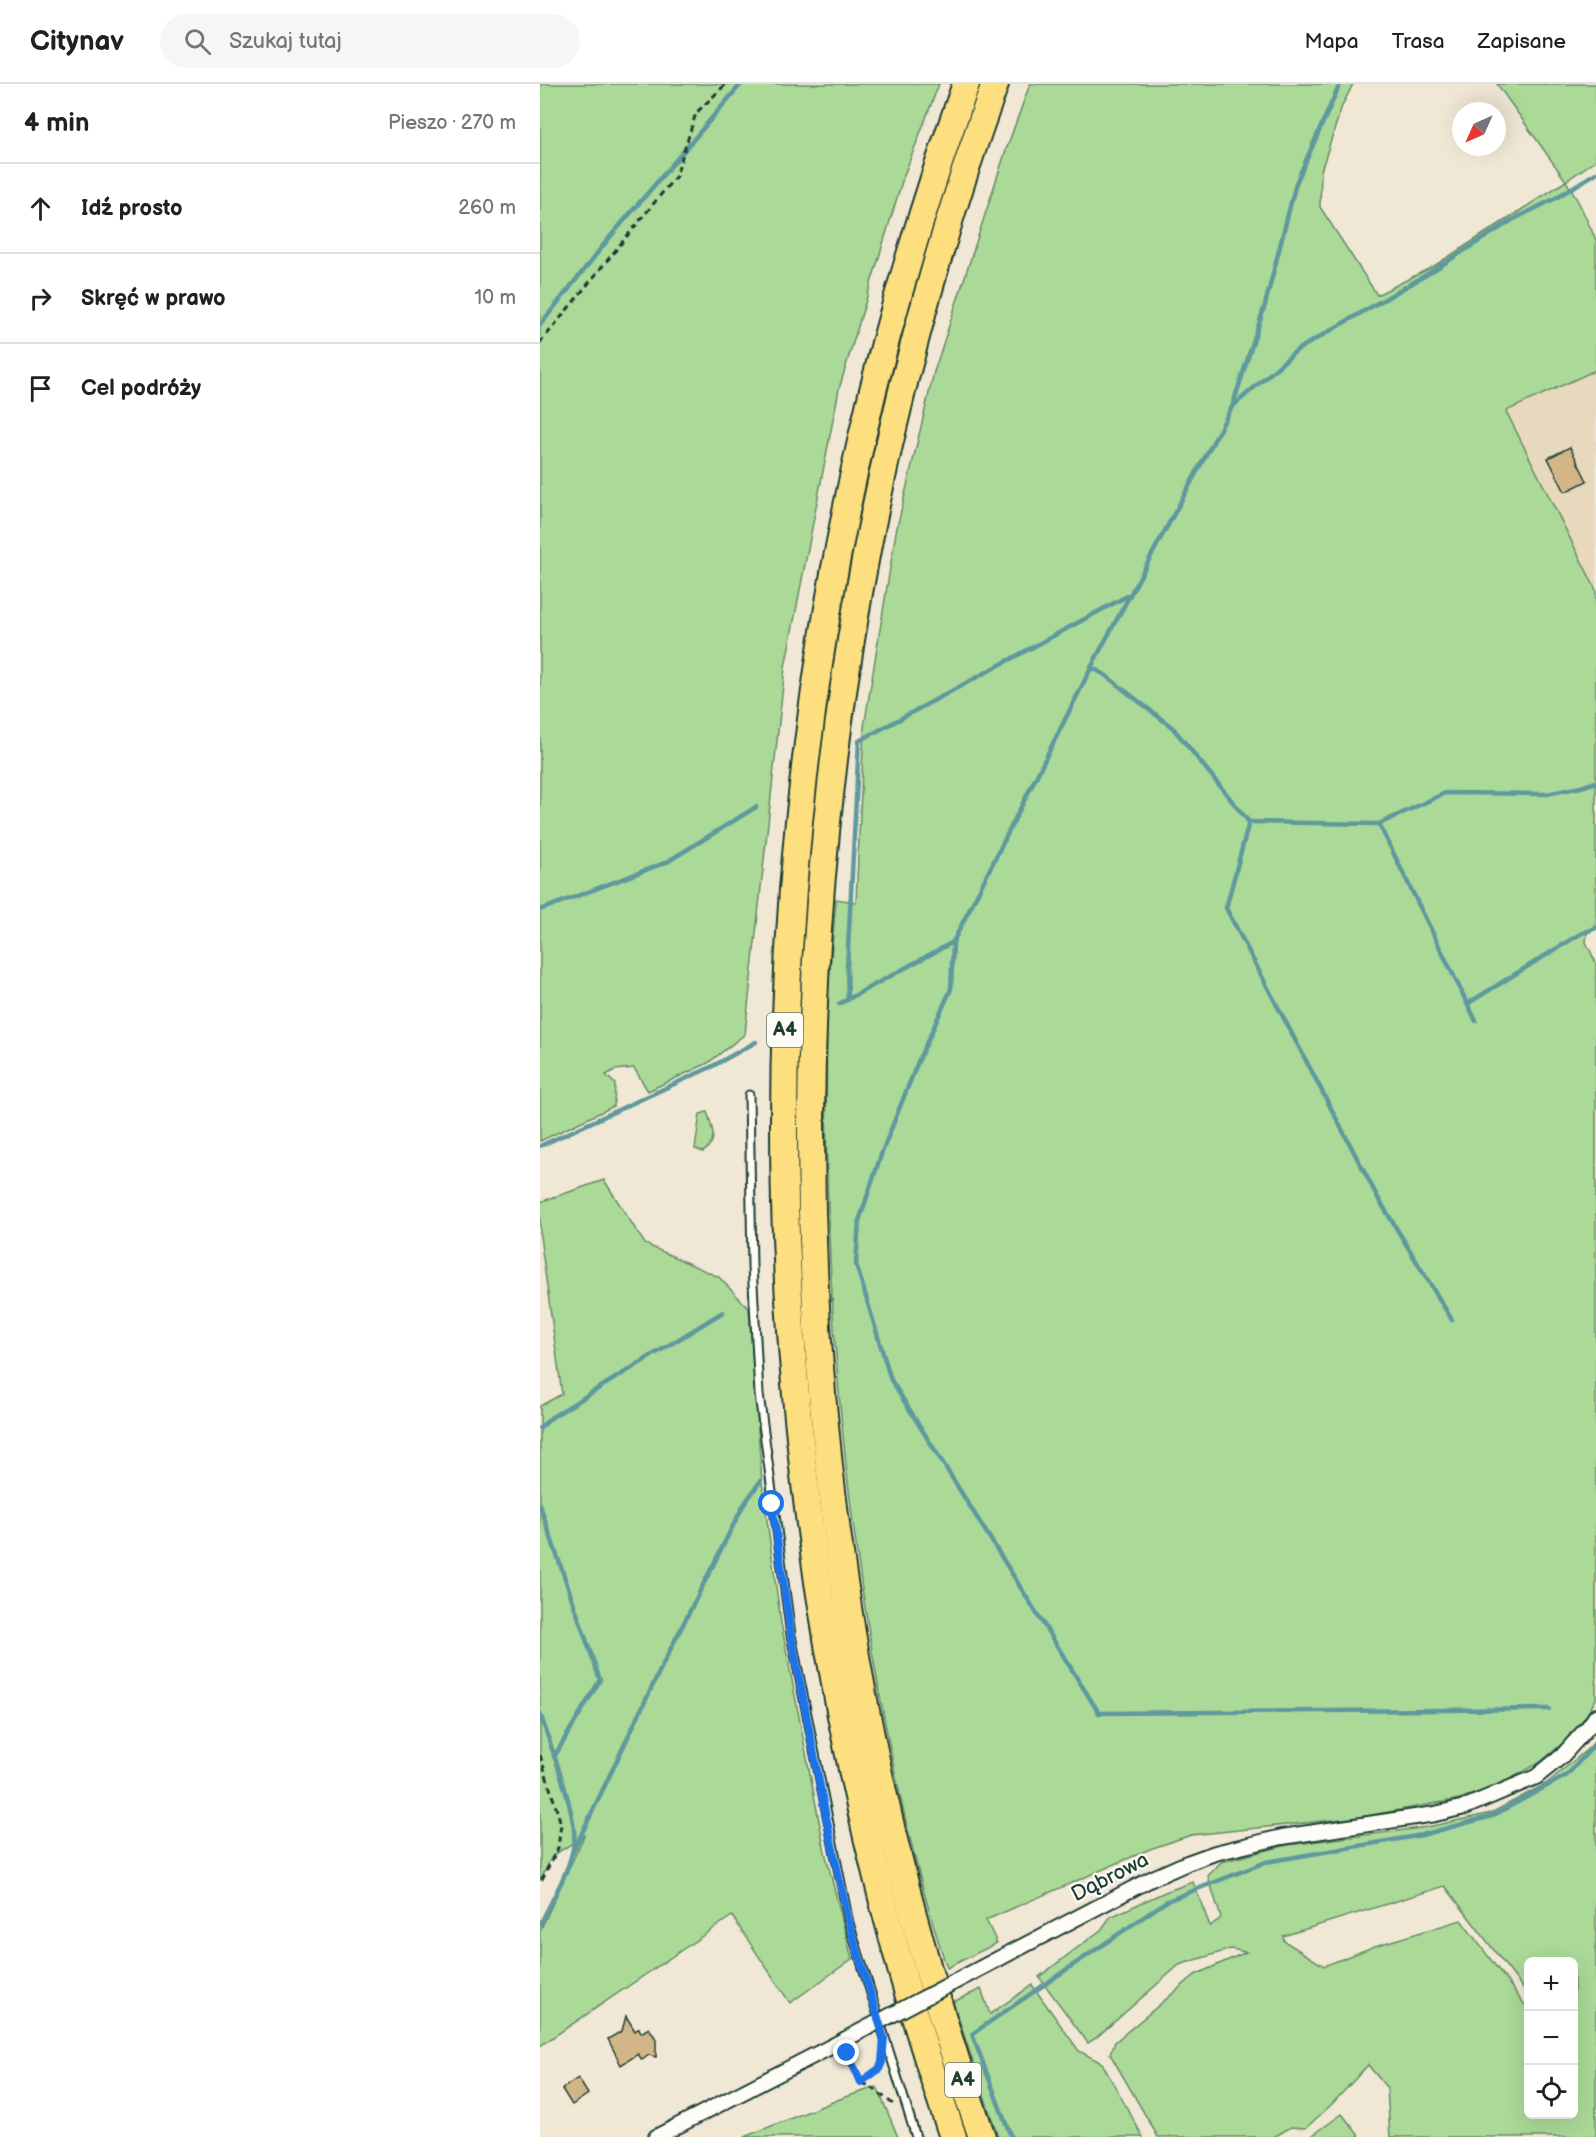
<!DOCTYPE html>
<html lang="pl">
<head>
<meta charset="utf-8">
<style>
  :root { --surface:#fff; --page:#f6f6f6; --text:#202124; --muted:#757577; --line:#e0e0e0 }
  body { margin:0; font-family:"Balsamiq Sans",sans-serif; background:var(--page); color:var(--text) }
  .controls { position:absolute; right:18px; bottom:18px; display:grid; overflow:hidden; border-radius:9px; box-shadow:0 6px 24px #0002 }
  .controls button { width:54px; height:54px; display:grid; place-items:center; padding:0; border:0; border-bottom:2px solid var(--line); background:var(--surface); color:var(--text); font:30px sans-serif }
  .compass { position:absolute; left:912px; top:18px; width:54px; height:54px; border-radius:50%; background:var(--surface); box-shadow:0 6px 24px #0002; rotate:225deg }
  .stop { position:absolute; width:18px; height:18px; margin:-14px; border:4px solid #1a73e8; border-radius:50%; background:#fff }
  .stop.end { background:#1a73e8; border-color:#fff; box-shadow:0 2px 6px #0008 }
  .list { margin:0; padding:0; list-style:none }
  h2 { display:flex; justify-content:space-between; align-items:center; height:78px; margin:0; padding:0 24px; font-size:26px }
  h2 small { font-size:20px; font-weight:400; color:var(--muted) }
  .list li { display:grid; grid-template-columns:39px 1fr auto; gap:18px; align-items:center; box-sizing:border-box; height:90px; padding:0 24px; border-top:2px solid var(--line) }
  .list b { display:block; font-size:22px; white-space:nowrap }
  .list em { font-size:20px; font-style:normal; color:var(--muted) }
  .icon { flex:none; width:33px; height:33px; fill:none; stroke:currentColor; stroke-width:2; stroke-linecap:round; stroke-linejoin:round }
  .map { position:relative; flex:none; width:1056px; height:2053px; overflow:hidden }
  header { display:flex; align-items:center; gap:36px; box-sizing:border-box; height:84px; padding:0 30px; background:var(--surface); border-bottom:2px solid var(--line) }
  header strong { font-size:28px }
  nav { display:flex; gap:33px; margin-inline-start:auto; font-size:21px }
  .search { width:420px; height:54px; background:var(--page); display:flex; align-items:center; gap:15px; box-sizing:border-box; padding:0 21px; border-radius:33px; color:var(--muted); font-size:22px }
  main { display:flex }
  aside { flex:1; background:var(--surface) }
  .map>svg:first-child { display:block }
  .built { fill:#e7d8be }
  .green { fill:#abd998; stroke:#658b66; stroke-width:1.5; fill-rule:evenodd }
  .lines { fill:none; stroke-linecap:round; stroke-linejoin:round }
  .stream { stroke:#5e999e; stroke-width:4.5 }
  .building { fill:#d2b687; stroke:#1f3d34; stroke-width:1.5 }
  .service-casing { stroke:#1f3d34; stroke-width:11 }
  .minor-casing { stroke:#1f3d34; stroke-width:18 }
  .motorway-casing { stroke:#1f3d34; stroke-width:30 }
  .path { stroke:#1f3d34; stroke-width:3; stroke-dasharray:6 4.5; stroke-linecap:butt }
  .service { stroke:#fdfcf7; stroke-width:7 }
  .minor { stroke:#fdfcf7; stroke-width:14 }
  .motorway { stroke:#fedf80; stroke-width:26 }
  .minor-bridge-casing { stroke:#1f3d34; stroke-width:18; stroke-linecap:butt }
  .minor-bridge { stroke:#fdfcf7; stroke-width:14 }
  .route { stroke:#1a73e8; stroke-width:8 }
  .labels { text-anchor:middle; dominant-baseline:central; stroke-width:4.5; stroke-linejoin:round; paint-order:stroke }
  .shield { fill:#fdfcf7; stroke:#62766e; stroke-width:1.5 }
  .shield-label { font-size:20px; font-weight:bold; fill:#1f3d34 }
  .street-label { font-size:21px; fill:#1f3d34; stroke:#fdfcf7 }
</style>
</head>
<body>
<header>
<strong>Citynav</strong>
<div class="search"><svg class="icon" aria-label="search" viewBox="0 0 24 24"><circle cx="10" cy="10" r="6"/><path d="M15 15l6 6"/></svg>Szukaj tutaj</div>
<nav><a>Mapa</a><a>Trasa</a><a>Zapisane</a></nav>
</header>
<main>
<aside>
<h2>4 min<small>Pieszo · 270 m</small></h2>
<ul class="list">
<li><svg class="icon" aria-label="ahead" viewBox="0 0 24 24"><path d="M12 20V5M6 11l6-6 6 6"/></svg><div><b>Idź prosto</b></div><em>260 m</em></li>
<li><svg class="icon" aria-label="right" viewBox="0 0 24 24"><path d="M7 20v-9h11M14 6l5 5-5 5"/></svg><div><b>Skręć w prawo</b></div><em>10 m</em></li>
<li><svg class="icon" aria-label="arrive" viewBox="0 0 24 24"><path d="M6 21V4h12l-3 4 3 4H6"/></svg><div><b>Cel podróży</b></div></li>
</ul>
</aside>
<div class="map">
<svg width="1056" height="2053" viewBox="0 0 1056 2053">
  <rect width="100%" height="100%" fill="#f0e7d5"/>
  <filter id="ink" filterUnits="userSpaceOnUse"><feTurbulence type="fractalNoise" baseFrequency=".0167" numOctaves="2"/><feDisplacementMap in="SourceGraphic" scale="12" xChannelSelector="R" yChannelSelector="G"/><feConvolveMatrix kernelMatrix="1 2 1 2 8 2 1 2 1" color-interpolation-filters="sRGB"/></filter>
  <g filter="url(#ink)">
    <polygon class="built" points="1056,286 1056,506 966,327"/>
    <g class="green">
      <polygon points="0,0 399,0 363,94 299,305 245,583 205,950 168,979 108,1007 94,984 75,986 66,991 75,1000 74,1022 0,1057"/>
      <path d="M490,0h323l-11,22 -21,65 -1,36 57,88 57,-29 132,-85 -69,-97h99v76l-30,21 13,22 17,37v130l-90,41 90,179v339l-9,4 -1,9 10,21v736l-10,17 -23,27 -24,20 -40,22 -40,14 -98,18 -170,18 -41,14 -164,71 11,23 -50,25c-34,-101 -56,-206 -74,-311 -36,-208 -50,-418 -46,-628 0,-44 6,-87 9,-130l20,3 8,-175 32,-195 38,-160 72,-222z"/>
      <path d="M167,1028c5,15 12,30 -4,40l-8,-3 5,-35z"/>
      <polygon points="64,1096 105,1160 179,1193 209,1225 222,1399 241,1539 285,1768 312,1875 250,1919 192,1832 0,1962 0,1847 44,1752 12,1772 0,1797 0,1322 22,1310 0,1152 0,1118"/>
      <path d="M1056,1655v398h-206l-3,-49 -19,-23 -35,38 -27,25 -15,-1 -17,10h-116l-48,-83 5,-12 80,-67 51,-23 -15,-3 -52,16 -83,73 -8,5 -49,-66 63,-48 8,-12 55,-25 28,-10 17,44 11,-8 -13,-42 13,-14 67,-17 140,-18 63,-14 56,-30 43,-36zM905,1802l83,109v-33h46v152h-46v-105l-67,-89 -86,26 -51,20 -40,-25 -1,-5z"/>
      <polygon points="492,1901 539,1967 562,1979 603,2053 458,2053 413,1918 441,1905 450,1930"/>
      <polygon points="337,2003 358,2053 204,2053 305,2013"/>
      <polygon points="802,2030 820,2053 771,2053 773,2051"/>
    </g>
    <g class="lines">
      <g class="stream">
        <polyline points="0,241 70,153 201,0"/>
        <polyline points="693,320 725,221 756,99 800,0"/>
        <polyline points="551,583 565,591 633,644 709,738"/>
        <polyline points="709,738 686,824 838,1114 912,1236"/>
        <polyline points="709,738 839,740 905,709 1007,710 1041,703 1056,698"/>
        <polyline points="839,740 936,937"/>
        <polyline points="0,826 127,778 216,723"/>
        <polyline points="308,916 307,884 319,657 589,511"/>
        <polyline points="299,920 413,858"/>
        <polyline points="927,920 1040,850 1056,844"/>
        <polyline points="0,1062 171,983 216,958"/>
        <polyline points="0,1344 12,1333 183,1228"/>
        <polyline points="0,1422 60,1596 14,1673"/>
        <polyline points="1009,1625 559,1629 351,1296 316,1180 319,1137 342,1068 377,980 411,905 413,858 558,570 692,323 757,266 886,191 972,136 1014,115 1056,89"/>
        <path d="M0,1629c9,29 38,103 34,130 -4,28 -22,56 -34,82"/>
        <polyline points="32,1770 122,1582 203,1422 221,1396"/>
        <polyline points="471,2053 432,1950 627,1817 726,1778 882,1751 952,1732 1027,1691 1056,1659"/>
      </g>
    </g>
    <g class="building">
      <polygon points="1030,363 1047,397 1025,408 1008,374"/>
      <polygon points="86,1932 95,1947 99,1944 101,1949 109,1944 116,1955 116,1973 109,1971 102,1976 98,1970 81,1981 68,1955 82,1947"/>
      <polygon points="38,1994 48,2010 32,2021 22,2005"/>
    </g>
    <g class="lines">
      <g class="service-casing">
        <polyline id="service" points="209,1011 212,1182 219,1310 251,1551 309,1839 376,2053"/>
      </g>
      <g class="minor-casing">
        <g id="minor">
          <polyline points="460,1874 613,1794 647,1779 675,1769 742,1753 895,1730 925,1723 996,1693 1022,1672 1049,1642 1056,1632"/>
          <polyline points="116,2053 304,1956"/>
        </g>
      </g>
      <g class="motorway-casing">
        <g id="motorway">
          <path d="M413,2053c-187,-552 -221,-1131 -91,-1700 27,-120 63,-237 104,-353"/>
          <path d="M442,2053c-235,-663 -225,-1393 13,-2053"/>
        </g>
      </g>
      <g class="path">
        <polyline points="0,259 136,92 156,29 186,0"/>
        <polyline points="0,1671 21,1740 18,1764 0,1799"/>
        <polyline points="306,1969 321,1998 335,1990 342,1979"/>
        <polyline points="322,1999 330,2002 353,2020"/>
      </g>
      <use href="#service" class="service"/>
      <use href="#minor" class="minor"/>
      <use href="#motorway" class="motorway"/>
      <g class="minor-bridge-casing">
        <polyline id="minor-bridge" points="304,1956 460,1874"/>
      </g>
      <use href="#minor-bridge" class="minor-bridge"/>
    </g>
  </g>
  <g class="lines" filter="url(#ink)">
    <polyline class="route" points="232,1420 251,1551 286,1733 309,1839 344,1954 342,1978 339,1985 321,1998 307,1969"/>
  </g>
  <g class="labels">
    <g class="shield">
      <rect x="227" y="929" width="36" height="34" rx="4.5"/>
      <rect x="405" y="1979" width="36" height="34" rx="4.5"/>
    </g>
    <g class="shield-label">
      <text x="245" y="946">A4</text>
      <text x="423" y="1996">A4</text>
    </g>
    <g class="street-label">
      <text transform="translate(570 1793) rotate(-27)">Dąbrowa</text>
    </g>
  </g>
</svg>
<div class="controls">
<button>+</button>
<button>−</button>
<button><svg class="icon" aria-label="locate" viewBox="0 0 24 24"><circle cx="12" cy="12" r="6"/><path d="M12 2v4M12 18v4M2 12h4M18 12h4"/></svg></button>
</div>
<svg class="compass" viewBox="-18 -18 36 36"><path d="M0-13l5 13h-10z" fill="#e53935"/><path d="M0 13l5-13h-10z" fill="#757577"/></svg>
<div class="stop" style="left:232px;top:1420px"></div>
<div class="stop end" style="left:307px;top:1969px"></div>
</div>
</main>
</body>
</html>
